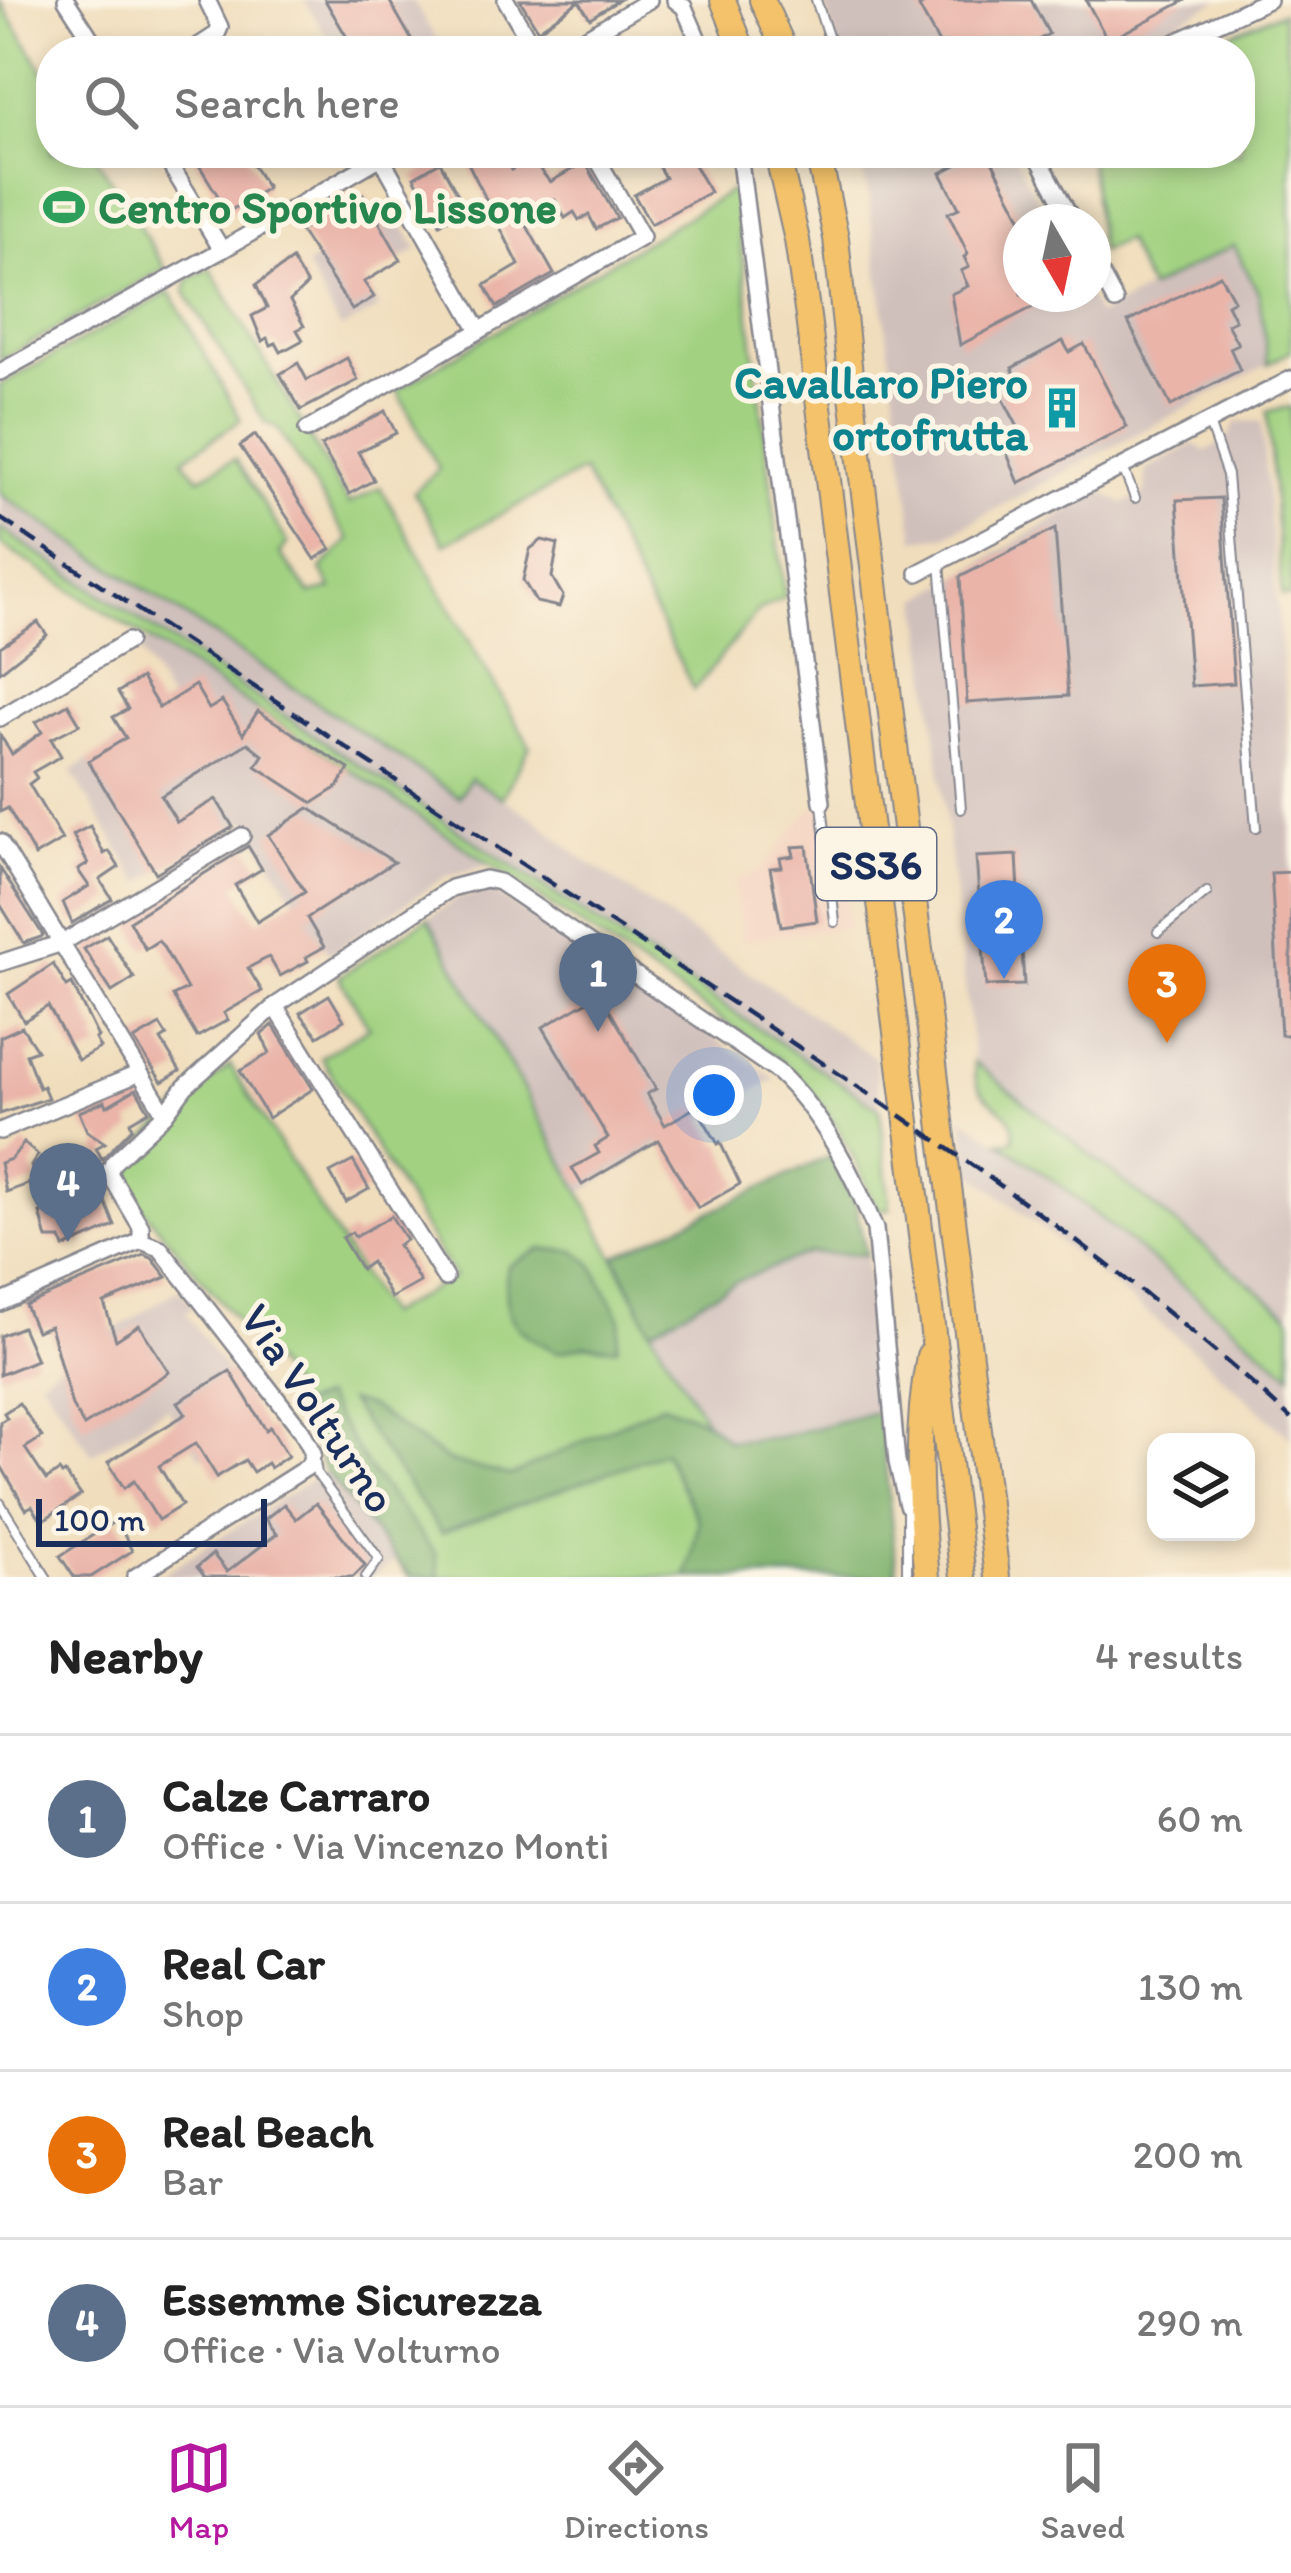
<!DOCTYPE html>
<html lang="en">
<head>
<meta charset="utf-8">
<style>
  :root { --surface:#fff; --page:#f6f6f6; --text:#222; --muted:#767676; --line:#e0e0e0; --accent:#b5179e }
  body { margin:0; font-family:Itim,sans-serif; background:var(--page); color:var(--text) }
  .controls { position:absolute; right:36px; bottom:36px; display:grid; overflow:hidden; border-radius:24px; box-shadow:0 6px 18px #0003 }
  .controls button { width:108px; height:108px; display:grid; place-items:center; padding:0; border:0; border-bottom:3px solid var(--line); background:var(--surface); color:var(--text); font:60px sans-serif }
  .compass { position:absolute; left:1003px; top:204px; width:108px; height:108px; border-radius:50%; background:var(--surface); box-shadow:0 6px 18px #0003; rotate:171deg }
  .scale { position:absolute; left:36px; bottom:30px; width:231px; box-sizing:border-box; padding-left:12px; border:6px solid #1b2f5e; border-top:0; font-size:33px; line-height:42px; white-space:nowrap; color:#1b2f5e; -webkit-text-stroke:9px #fcf5e5; paint-order:stroke }
  .you { position:absolute; left:714px; top:1095px; width:42px; height:42px; margin:-30px; border:9px solid #fff; border-radius:50%; background:#1a73e8; box-shadow:0 0 0 18px #1a73e833 }
  .badge { display:grid; place-items:center; width:78px; height:78px; border-radius:50%; background:var(--accent); color:#fff; font-size:39px; font-weight:700 }
  .pin { position:absolute; translate:-50% -99px; filter:drop-shadow(0 3px 6px #0008) }
  .pin::after { content:''; position:absolute; top:63px; width:42px; height:36px; background:inherit; clip-path:polygon(0 0,100% 0,50% 100%) }
  .list { margin:0; padding:0; list-style:none }
  h2 { display:flex; justify-content:space-between; align-items:center; height:156px; margin:0; padding:0 48px; font-size:51px }
  h2 small { font-size:39px; font-weight:400; color:var(--muted) }
  .list li { display:grid; grid-template-columns:78px 1fr auto; gap:36px; align-items:center; box-sizing:border-box; height:168px; padding:0 48px; border-top:3px solid var(--line) }
  .list b { display:block; font-size:45px; white-space:nowrap }
  .list p { margin:0; font-size:39px; white-space:nowrap; color:var(--muted) }
  .list em { font-size:39px; font-style:normal; color:var(--muted) }
  .icon { flex:none; width:66px; height:66px; fill:none; stroke:currentColor; stroke-width:2; stroke-linecap:round; stroke-linejoin:round }
  .map { position:relative; flex:none; width:1291px; height:1577px; overflow:hidden }
  .search { position:absolute; background:var(--surface); box-shadow:0 6px 18px #0003; left:36px; right:36px; top:36px; height:132px; display:flex; align-items:center; gap:30px; box-sizing:border-box; padding:0 42px; border-radius:48px; color:var(--muted); font-size:45px }
  .sheet { height:828px; background:var(--surface) }
  nav { display:flex; justify-content:space-around; align-items:center; box-sizing:border-box; height:168px; border-top:3px solid var(--line); background:var(--surface); font-size:33px; color:var(--muted) }
  nav a { display:grid; justify-items:center; gap:6px }
  nav .on { color:var(--accent) }
  .map>svg:first-child { display:block }
  .built { fill:#f4d3c0 }
  .industrial { fill:#d0c0bc }
  .green { fill:#a2d281; stroke:#5e8070; stroke-width:3 }
  .forest { fill:#81b46f; stroke:#4e7266; stroke-width:3 }
  .building { fill:#eab4a9 }
  .lines { fill:none; stroke-linecap:round; stroke-linejoin:round }
  .service-casing { stroke:#86868d; stroke-width:12 }
  .minor-casing { stroke:#86868d; stroke-width:20 }
  .trunk-casing { stroke:#86868d; stroke-width:28 }
  .service { stroke:#fff; stroke-width:8 }
  .minor { stroke:#fff; stroke-width:15 }
  .trunk { stroke:#f3c26a; stroke-width:24 }
  .rail { stroke:#1b2f5e; stroke-width:4.5; stroke-dasharray:18 9; stroke-linecap:butt }
  .labels { text-anchor:middle; dominant-baseline:central; stroke-width:10; stroke-linejoin:round; paint-order:stroke }
  .shield { fill:#fcf5e5; stroke:#5e6a86; stroke-width:3 }
  .shield-label { font-size:42px; font-weight:bold; fill:#1b2f5e }
  .leisure-label { font-size:45px; font-weight:bold; fill:#27864d; stroke:#fcf5e5; text-anchor:start }
  .culture-label { font-size:45px; font-weight:bold; fill:#0d838f; stroke:#fcf5e5; text-anchor:end }
  .street-label { font-size:45px; fill:#1b2f5e; stroke:#fcf5e5 }
</style>
</head>
<body>
<div class="map">
<svg width="1291" height="1577" viewBox="0 0 1291 1577">
  <rect width="100%" height="100%" fill="#fcf5e5"/>
  <filter id="ink" filterUnits="userSpaceOnUse"><feTurbulence type="fractalNoise" baseFrequency=".00833" numOctaves="2"/><feDisplacementMap in="SourceGraphic" scale="24" xChannelSelector="R" yChannelSelector="G"/><feConvolveMatrix kernelMatrix="1 2 1 2 8 2 1 2 1" color-interpolation-filters="sRGB"/></filter>
  <filter id="wash" filterUnits="userSpaceOnUse"><feTurbulence type="fractalNoise" baseFrequency=".004" numOctaves="4" result="noise"/><feDisplacementMap in="SourceGraphic" scale="48" xChannelSelector="R" yChannelSelector="G"/><feGaussianBlur stdDeviation="2.7" result="paint"/><feColorMatrix in="noise" values="0 0 0 0 0 0 0 0 0 0 0 0 0 0 0 0 0 1.4 0 .05"/><feComposite in="paint" operator="in"/></filter>
  <g filter="url(#wash)">
    <rect width="100%" height="100%" fill="#f0ddbc"/>
    <polygon class="built" points="833,805 849,927 742,941 734,881 761,870 811,808"/>
    <g class="industrial">
      <polygon points="304,0 412,0 444,51 336,51"/>
      <polygon points="823,0 1219,0 1122,51 839,51"/>
      <polygon points="857,153 1013,153 1049,222 1021,222 1021,294 1087,294 1098,315 1234,244 1259,294 1268,364 945,536 915,539 867,188"/>
      <polygon points="395,213 418,249 365,281 379,308 341,329 306,266"/>
      <polygon points="1261,421 1291,761 1291,1319 974,1062 920,599 1102,491 1123,504 1145,493 1146,470 1193,444 1206,451 1227,440 1236,422"/>
      <polygon points="0,494 458,797 470,778 537,820 579,856 875,1058 880,1109 0,528"/>
      <polygon points="151,641 349,769 492,864 447,876 329,954 246,820 140,883 71,771 125,738 121,730 169,701 139,649"/>
      <polygon points="490,890 776,1079 723,1107 581,1193 428,918 458,898"/>
      <polygon points="963,1117 1061,1186 1291,1374 1291,1438 1198,1354 969,1170"/>
      <polygon points="809,1253 866,1255 880,1411 779,1437 727,1441 706,1421 651,1330 737,1281"/>
      <polygon points="179,1289 193,1308 185,1312 260,1420 200,1457 167,1407 92,1454 40,1378"/>
      <polygon points="325,1471 395,1561 374,1577 158,1577"/>
    </g>
    <g class="green">
      <polygon points="0,1 51,83 51,153 94,153 165,268 0,360"/>
      <polygon points="1282,12 1291,77 1291,351 1268,364 1259,294 1234,245 1149,289 1125,240 1100,252 1089,153 1240,153 1240,51 1208,51 1213,41"/>
      <polygon points="734,189 785,597 758,611 694,690 583,471 445,544 414,492 439,469 397,390"/>
      <polygon points="210,268 349,504 380,487 530,746 502,798 470,778 459,797 0,494 0,385 170,292 241,420 183,459 199,478 235,459 288,543 280,553 310,594 332,589 321,569 349,540 277,428 265,422 185,292 188,280"/>
      <polygon points="1291,407 1291,596 1282,596 1267,411"/>
      <path d="M0,528l880,581 10,100h-13c-26,-60 -46,-105 -96,-149l-432,-291 -349,-225z"/>
      <polygon points="428,918 581,1193 651,1330 706,1421 664,1452 699,1522 687,1577 409,1577 325,1471 292,1391 279,1371 112,1172 168,1117 230,1065 386,1315 454,1277 321,1057 369,1027 339,977"/>
      <path d="M974,1062l313,251 4,6v55l-230,-188 -61,-44 13,-1c7,-34 -27,-32 -36,-58 -3,-7 -2,-14 -3,-21z"/>
    </g>
    <g class="forest">
      <polygon points="830,1156 856,1205 866,1255 809,1253 737,1281 651,1330 615,1256"/>
      <path d="M541,1249l35,2 16,13 29,55 -4,29 -31,-3 -28,7c-44,-20 -59,-35 -50,-86z"/>
      <polygon points="324,1397 368,1468 436,1554 439,1577 411,1577 325,1471 298,1406"/>
      <polygon points="348,1401 371,1407 448,1461 510,1476 662,1404 706,1421 728,1441 779,1437 880,1411 897,1577 687,1577 699,1522 664,1452 441,1533"/>
    </g>
    <g id="blocks">
      <g class="building">
        <polygon points="325,0 389,0 418,51 355,51"/>
        <polygon points="520,0 619,0 590,18 579,1 538,30"/>
        <polygon points="923,0 1031,0 1049,34 1018,51 943,51 919,7 924,4"/>
        <polygon points="1086,0 1186,0 1108,41"/>
        <polygon points="201,153 245,153 267,188 228,212 194,157"/>
        <polygon points="463,153 501,153 511,170 531,158 550,182 585,162 617,218 596,229 589,215 579,220 574,212 565,218 555,200 523,219 554,274 497,307 485,285 519,265"/>
        <polygon points="651,153 687,153 710,192 651,224 634,195 665,178"/>
        <polygon points="979,153 988,153 1021,217 1021,294 1058,294 960,345 951,294 968,286 961,271 969,267 964,257 968,254 948,213 959,208 941,173"/>
        <polygon points="440,162 466,209 440,224 414,177"/>
        <polygon points="352,191 357,198 363,194 401,260 364,282 374,297 352,310 300,231 306,227 303,221"/>
        <polygon points="292,260 307,285 290,301 304,326 297,330 303,340 281,352 276,343 271,345 267,338 262,341 252,316 267,308 256,285"/>
        <polygon points="1220,275 1234,300 1227,304 1235,320 1227,324 1238,344 1230,348 1240,370 1171,406 1128,322"/>
        <polygon points="1063,341 1069,352 1084,344 1127,427 1019,483 1001,439 1019,429 998,389 1017,378 1012,368"/>
        <polygon points="347,358 358,380 301,410 280,374 298,363 307,380"/>
        <polygon points="385,411 396,433 358,452 374,480 349,494 321,446"/>
        <polygon points="255,435 331,549 315,559 240,446"/>
        <polygon points="1221,498 1234,683 1191,686 1177,500"/>
        <polygon points="1055,529 1068,696 967,703 960,577"/>
        <polygon points="542,540 558,544 552,577 563,596 559,607 536,602 523,580 530,549"/>
        <polygon points="38,622 47,635 0,672 0,647"/>
        <polygon points="141,678 159,708 195,685 209,709 222,701 243,734 258,711 349,769 338,787 313,803 256,766 263,755 248,743 161,796 177,822 216,799 233,827 156,873 88,761 126,738 113,717 128,709 118,692"/>
        <polygon points="68,704 80,724 51,739 61,756 33,772 37,778 29,784 62,840 35,856 8,808 0,812 0,735 12,754 42,732 36,722"/>
        <polygon points="309,808 394,862 307,918 324,947 306,957 308,961 280,976 269,957 248,968 262,991 224,1013 228,1020 197,1037 173,996 187,989 162,945 158,941 145,949 129,921 248,846 262,869 235,885 257,922 305,892 268,835"/>
        <polygon points="90,826 104,854 109,851 119,867 100,880 112,899 72,923 63,902 89,886 78,870 88,864 73,835"/>
        <polygon points="807,846 817,921 781,926 770,868 782,867 780,858 794,856 792,847"/>
        <polygon points="1017,855 1024,985 986,986 976,857"/>
        <polygon points="0,868 43,935 41,937 24,943 0,904"/>
        <polygon points="1291,872 1291,1035 1281,1035 1271,873"/>
        <polygon points="107,935 134,978 112,992 84,949"/>
        <polygon points="53,964 67,987 72,984 98,1037 95,1039 100,1048 78,1060 48,1006 24,1021 8,994"/>
        <polygon points="600,994 656,1089 647,1094 665,1125 696,1107 718,1144 720,1142 740,1184 698,1208 658,1140 582,1185 572,1168 599,1153 595,1146 608,1138 543,1027"/>
        <polygon points="329,995 344,1020 318,1036 300,1013"/>
        <polygon points="160,1025 167,1036 161,1040 180,1071 162,1082 134,1040"/>
        <polygon points="273,1025 313,1089 268,1118 240,1071 270,1053 261,1035"/>
        <polygon points="22,1027 37,1050 26,1054 39,1088 43,1086 48,1098 0,1114 0,1037"/>
        <polygon points="136,1089 149,1111 130,1122 132,1128 102,1159 96,1148 105,1143 87,1131 79,1112 105,1101 107,1106"/>
        <polygon points="24,1143 38,1155 31,1166 36,1181 6,1192 0,1163 11,1159"/>
        <polygon points="353,1161 369,1189 346,1202 330,1173"/>
        <polygon points="92,1191 95,1197 102,1194 115,1226 64,1248 61,1239 47,1239 40,1213 55,1206 57,1213 81,1203 78,1197"/>
        <polygon points="391,1216 406,1240 398,1245 420,1282 391,1298 371,1262 361,1269 342,1238 352,1232 355,1237"/>
        <polygon points="144,1255 152,1258 167,1277 104,1303 116,1340 139,1325 169,1372 84,1426 72,1406 50,1326 36,1331 25,1305"/>
        <polygon points="22,1327 36,1360 0,1375 0,1336"/>
        <polygon points="230,1371 266,1430 270,1427 288,1456 270,1468 267,1463 253,1472 245,1460 217,1477 196,1443 159,1466 182,1505 158,1520 134,1481 124,1488 108,1462 186,1414 178,1402"/>
        <polygon points="19,1403 42,1437 25,1448 46,1480 59,1471 62,1475 65,1473 81,1495 42,1521 32,1506 26,1509 0,1464 0,1422 7,1418 4,1413"/>
        <polygon points="316,1503 365,1565 353,1577 205,1577 197,1567 213,1554 227,1572 277,1534 265,1519 284,1504 296,1519"/>
        <polygon points="117,1520 132,1551 91,1577 74,1577 60,1556"/>
      </g>
    </g>
  </g>
  <g filter="url(#ink)">
    <use href="#blocks" fill-opacity="0" stroke="#86868d" stroke-width="3"/>
    <g class="lines">
      <g class="service-casing">
        <g id="service">
          <polyline points="816,0 833,51"/>
          <polyline points="1209,423 1227,475 1256,828"/>
          <polyline points="1123,468 1135,498"/>
          <polyline points="940,563 961,809"/>
          <polyline points="822,804 835,922"/>
          <polyline points="1158,932 1207,892"/>
          <polyline points="315,1461 317,1474 379,1559 366,1577"/>
          <polyline points="0,1503 46,1577"/>
          <polyline points="907,1507 907,1577"/>
        </g>
      </g>
      <g class="minor-casing">
        <g id="minor">
          <polyline points="66,0 99,51"/>
          <polyline points="506,0 535,51"/>
          <polyline points="675,0 684,7 703,51"/>
          <polyline points="191,51 217,34 220,27 207,0"/>
          <polyline points="563,51 649,0"/>
          <polyline points="1156,51 1268,0"/>
          <polyline points="163,153 222,250"/>
          <polyline points="739,153 822,802"/>
          <polyline points="1036,153 1073,222"/>
          <polyline points="381,157 479,330"/>
          <polyline points="1093,260 1115,301"/>
          <polyline points="0,372 222,250 388,153"/>
          <polyline points="307,430 642,237 594,153"/>
          <polyline points="918,573 1291,379"/>
          <polyline points="0,718 128,641"/>
          <polyline points="0,842 165,1114"/>
          <polyline points="0,963 62,943 242,836"/>
          <polyline points="275,1006 445,1278"/>
          <polyline points="0,1131 140,1073"/>
          <path d="M141,1241v-14l-32,-54 4,-10 52,-49 20,-27 90,-81 176,-118 34,-9 14,3 279,190c43,40 76,103 97,157l22,233 10,43"/>
          <polyline points="0,1303 141,1241 160,1248 302,1431 313,1453 309,1466 135,1577"/>
        </g>
      </g>
      <g class="trunk-casing">
        <g id="trunk">
          <polyline points="723,0 743,51"/>
          <polyline points="762,0 785,51"/>
          <polyline points="777,153 797,240 808,317 963,1577"/>
          <polyline points="818,153 836,238 853,404 997,1577"/>
          <path d="M927,1577c-8,-74 -12,-147 2,-221"/>
        </g>
      </g>
      <use href="#service" class="service"/>
      <use href="#minor" class="minor"/>
      <use href="#trunk" class="trunk"/>
      <path class="rail" d="M0,518c224,149 448,297 672,445 214,142 430,281 619,456"/>
    </g>
  </g>
  <defs>
    <g id="stadium-bare" transform="scale(3.24)"><path d="M0-5a6.5 5 0 1 0 0 10a6.5 5 0 1 0 0-10ZM-3.5-1.8h7v3.6h-7Z" fill="#2e9e5b" stroke="#fcf5e5" stroke-width="2.5" paint-order="stroke"/></g>
    <g id="building-bare" transform="scale(3.24)"><path d="M-4-6H4V6H1V3H-1V6H-4ZM-2.5-4.3h1.7v1.8h-1.7ZM.8-4.3h1.7v1.8H.8ZM-2.5-1h1.7V.8h-1.7ZM.8-1h1.7V.8H.8Z" fill="#0f9aa8" stroke="#fcf5e5" stroke-width="2.5" paint-order="stroke"/></g>
  </defs>
  <g fill-rule="evenodd">
    <use href="#stadium-bare" x="64" y="207"/>
    <use href="#building-bare" x="1062" y="408"/>
  </g>
  <g class="labels">
    <rect class="shield" x="816" y="828" width="120" height="72" rx="9"/>
    <g class="shield-label">
      <text x="876" y="864">SS36</text>
    </g>
    <g class="leisure-label">
      <text x="98" y="207">Centro Sportivo Lissone</text>
    </g>
    <g class="culture-label">
      <text x="1028" y="382">Cavallaro Piero<tspan x="1028" dy="52">ortofrutta</tspan></text>
    </g>
    <g class="street-label">
      <text transform="translate(319 1408) rotate(56)">Via Volturno</text>
    </g>
  </g>
</svg>
<div class="controls">
<button><svg class="icon" aria-label="layers" viewBox="0 0 24 24"><path d="M12 4l9 5-9 5-9-5zM3 14l9 5 9-5"/></svg></button>
</div>
<svg class="compass" viewBox="-18 -18 36 36"><path d="M0-13l5 13h-10z" fill="#e53935"/><path d="M0 13l5-13h-10z" fill="#767676"/></svg>
<div class="scale">100 m</div>
<div class="you"></div>
<div class="pin badge" style="left:598px;top:1032px;background:#5c6f8a">1</div>
<div class="pin badge" style="left:1004px;top:979px;background:#3f7fe0">2</div>
<div class="pin badge" style="left:1167px;top:1043px;background:#e8710a">3</div>
<div class="pin badge" style="left:68px;top:1242px;background:#5c6f8a">4</div>
<div class="search"><svg class="icon" aria-label="search" viewBox="0 0 24 24"><circle cx="10" cy="10" r="6"/><path d="M15 15l6 6"/></svg>Search here</div>
</div>
<section class="sheet">
<h2>Nearby<small>4 results</small></h2>
<ul class="list">
<li><span class="badge" style="background:#5c6f8a">1</span><div><b>Calze Carraro</b><p>Office · Via Vincenzo Monti</p></div><em>60 m</em></li>
<li><span class="badge" style="background:#3f7fe0">2</span><div><b>Real Car</b><p>Shop</p></div><em>130 m</em></li>
<li><span class="badge" style="background:#e8710a">3</span><div><b>Real Beach</b><p>Bar</p></div><em>200 m</em></li>
<li><span class="badge" style="background:#5c6f8a">4</span><div><b>Essemme Sicurezza</b><p>Office · Via Volturno</p></div><em>290 m</em></li>
</ul>
</section>
<nav>
<a class="on"><svg class="icon" aria-label="map" viewBox="0 0 24 24"><path d="M3 6l6-2 6 2 6-2v14l-6 2-6-2-6 2zM9 4v14M15 6v14"/></svg>Map</a>
<a><svg class="icon" aria-label="directions" viewBox="0 0 24 24"><path d="M12 3l9 9-9 9-9-9zM9 14v-3h6M13 9l2 2-2 2"/></svg>Directions</a>
<a><svg class="icon" aria-label="saved" viewBox="0 0 24 24"><path d="M7 4h10v16l-5-4-5 4z"/></svg>Saved</a>
</nav>
</body>
</html>
